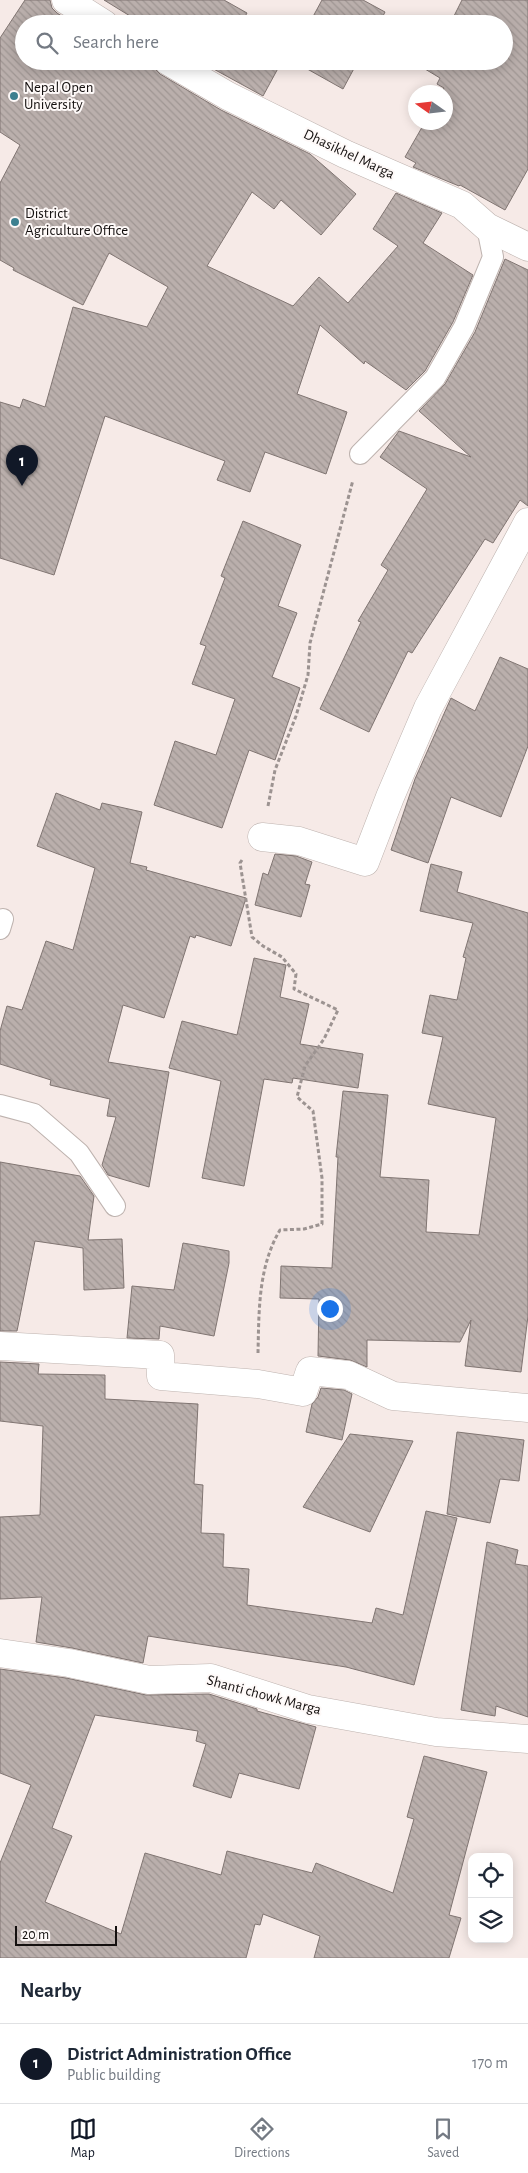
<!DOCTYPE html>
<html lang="en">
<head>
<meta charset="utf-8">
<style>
  :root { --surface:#fff; --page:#f6f6f7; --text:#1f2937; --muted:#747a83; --line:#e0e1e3; --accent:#111827 }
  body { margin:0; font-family:"Alegreya Sans",sans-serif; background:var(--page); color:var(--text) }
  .controls { position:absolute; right:15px; bottom:15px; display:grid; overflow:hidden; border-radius:10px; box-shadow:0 2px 12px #0003 }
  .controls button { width:45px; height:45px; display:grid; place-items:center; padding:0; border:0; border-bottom:1px solid var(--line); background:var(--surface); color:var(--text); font:25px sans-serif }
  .compass { position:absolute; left:408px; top:85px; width:45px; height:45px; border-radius:50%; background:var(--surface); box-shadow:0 2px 12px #0003; rotate:284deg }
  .scale { position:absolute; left:15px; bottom:12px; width:102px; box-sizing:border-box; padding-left:5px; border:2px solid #14100f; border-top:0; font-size:14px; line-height:18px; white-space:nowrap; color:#14100f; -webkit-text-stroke:4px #fef9f8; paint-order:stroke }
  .you { position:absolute; left:329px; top:1308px; width:18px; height:18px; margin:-12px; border:4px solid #fff; border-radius:50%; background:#1a73e8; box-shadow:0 0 0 8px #1a73e833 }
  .badge { display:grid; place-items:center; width:32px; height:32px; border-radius:50%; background:var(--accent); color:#fff; font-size:16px; font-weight:700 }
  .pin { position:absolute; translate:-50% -41px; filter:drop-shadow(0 1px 2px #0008) }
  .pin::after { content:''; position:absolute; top:26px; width:18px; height:15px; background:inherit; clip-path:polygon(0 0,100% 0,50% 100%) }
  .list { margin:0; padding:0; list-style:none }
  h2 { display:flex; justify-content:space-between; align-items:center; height:65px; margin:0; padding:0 20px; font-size:21px }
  h2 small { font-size:16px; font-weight:400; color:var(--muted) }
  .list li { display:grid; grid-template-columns:32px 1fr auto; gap:15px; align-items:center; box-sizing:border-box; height:80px; padding:0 20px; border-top:1px solid var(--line) }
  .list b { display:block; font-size:19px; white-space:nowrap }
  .list p { margin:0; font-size:16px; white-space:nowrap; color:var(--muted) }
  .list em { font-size:16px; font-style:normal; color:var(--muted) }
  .icon { flex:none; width:28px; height:28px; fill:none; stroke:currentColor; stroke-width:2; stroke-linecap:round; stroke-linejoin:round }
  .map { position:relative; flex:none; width:528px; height:1958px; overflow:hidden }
  .search { position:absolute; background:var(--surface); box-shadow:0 2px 12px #0003; left:15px; right:15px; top:15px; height:55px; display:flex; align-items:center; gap:12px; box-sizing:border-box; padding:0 18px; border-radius:28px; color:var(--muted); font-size:19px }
  .sheet { height:145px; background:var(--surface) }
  nav { display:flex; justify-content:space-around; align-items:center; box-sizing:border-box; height:70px; border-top:1px solid var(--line); background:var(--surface); font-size:14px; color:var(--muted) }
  nav a { display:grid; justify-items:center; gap:2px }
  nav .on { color:var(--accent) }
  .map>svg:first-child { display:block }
  .building { fill:url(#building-back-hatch); stroke:#807572 }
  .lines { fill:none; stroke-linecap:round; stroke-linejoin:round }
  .lane-casing { stroke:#beb3af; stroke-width:22 }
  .street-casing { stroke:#beb3af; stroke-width:29 }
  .path { stroke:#9c9391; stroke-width:3; stroke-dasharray:4 2.5; stroke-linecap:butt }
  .lane { stroke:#fff; stroke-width:20 }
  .street { stroke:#fff; stroke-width:28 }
  .poi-dot { fill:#3c7f8f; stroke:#fef9f8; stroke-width:2 }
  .labels { text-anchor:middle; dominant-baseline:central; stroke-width:4; stroke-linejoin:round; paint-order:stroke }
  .poi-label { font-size:15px; fill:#14100f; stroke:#fef9f8; text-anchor:start }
  .street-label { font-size:15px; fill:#14100f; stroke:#fef9f8 }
</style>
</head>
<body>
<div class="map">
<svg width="528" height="1958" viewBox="0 0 528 1958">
  <defs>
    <pattern id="building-back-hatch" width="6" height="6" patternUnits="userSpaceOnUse" patternTransform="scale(1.25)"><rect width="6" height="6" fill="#baafac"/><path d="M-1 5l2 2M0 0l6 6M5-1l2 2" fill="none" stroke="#9f9693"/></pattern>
  </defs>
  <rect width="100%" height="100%" fill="#f6eae7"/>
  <g class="building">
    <polygon points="25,0 50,0 52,8 57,13 74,24 24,24 24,61 152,61 155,69 160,74 221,110 310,154 356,194 321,235 281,200 274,209 252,192 207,266 293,306 319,277 348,303 398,246 373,229 396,193 442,213 423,243 473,275 453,322 425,371 406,390 365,361 364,364 320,325 297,394 347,412 326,474 265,452 250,492 217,480 225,461 105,416 54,575 0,558 0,402 20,408 23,399 45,407 73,307 147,327 168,287 109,253 83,305 13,270 14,268 0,260 0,183 20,145 0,132 0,38"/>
    <polygon points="104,0 224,0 247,13 241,24 143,24"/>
    <polygon points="322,0 363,0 385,12 379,24 309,24"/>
    <polygon points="462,0 528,0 528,169 505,210 460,185 459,186 413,167 416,163 405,157 425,122 446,122 446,92 442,92 444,88 437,84 440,78 425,69 430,61 504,61 504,24 450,24"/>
    <polygon points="199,61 282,61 263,96"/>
    <polygon points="293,61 358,61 343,89"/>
    <polygon points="505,259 528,270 528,506 520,500 493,543 485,539 412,653 408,651 369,732 320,709 361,622 358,621 388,570 381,565 427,489 380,457 399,431 471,457 419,411 445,384 475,332"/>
    <polygon points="243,521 301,545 278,606 297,613 272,677 300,688 275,760 249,750 222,828 154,805 175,741 216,755 235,699 192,684 206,646 200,644 225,578 221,576"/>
    <polygon points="500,657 528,669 528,746 501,817 451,797 428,863 391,850 415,779 451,698 475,711"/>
    <polygon points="56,793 100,810 102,803 142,812 130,863 147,867 146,870 246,898 231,946 196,935 195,938 190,936 164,1018 123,1005 108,1062 169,1072 149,1187 108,1175 102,1165 116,1117 107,1116 110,1099 50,1085 51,1080 0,1064 0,1031 7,1006 22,1010 46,941 73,950 95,868 37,846"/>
    <polygon points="275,854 296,856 312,862 305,884 310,885 301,917 255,905 263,873 268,875"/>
    <polygon points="431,864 462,872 457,892 528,913 528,1316 521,1372 465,1366 471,1320 460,1342 367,1340 367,1367 350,1360 318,1356 319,1299 280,1298 281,1266 332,1268 338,1157 336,1157 343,1091 388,1095 380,1177 429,1180 426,1232 479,1235 496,1118 428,1104 443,1037 422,1033 430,995 457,1000 466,958 463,957 473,923 420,911"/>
    <polygon points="254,958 286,965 280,997 309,1004 300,1044 363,1054 358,1088 293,1078 292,1083 264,1079 244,1186 202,1178 221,1081 169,1068 182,1021 237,1035"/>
    <polygon points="0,1162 80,1176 94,1196 88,1240 122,1239 124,1288 84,1290 83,1248 35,1241 17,1331 0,1331"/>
    <polygon points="183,1243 229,1251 229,1263 214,1336 160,1326 159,1339 127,1338 132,1286 174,1290"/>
    <polygon points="0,1362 39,1364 38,1374 105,1375 105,1399 198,1404 194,1484 203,1485 201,1533 224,1534 223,1567 249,1569 247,1605 372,1623 376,1608 403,1615 426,1511 457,1518 414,1685 346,1667 148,1636 143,1663 72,1648 36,1642 42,1597 0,1599 0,1517 40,1515 43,1426 0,1421"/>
    <polygon points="321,1388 344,1390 352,1394 342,1440 306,1432 312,1404 318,1397"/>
    <polygon points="457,1432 524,1440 519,1481 500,1479 490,1523 447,1514"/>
    <polygon points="350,1434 413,1441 370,1532 303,1507"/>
    <polygon points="487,1542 518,1550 515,1564 528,1566 528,1717 496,1706 495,1716 461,1710"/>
    <polygon points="0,1669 66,1678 146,1695 209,1694 257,1709 257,1711 316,1727 299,1789 239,1773 231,1798 193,1786 206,1744 196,1741 198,1731 95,1715 52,1828 72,1836 45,1902 121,1934 145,1853 221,1875 227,1851 312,1873 316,1863 393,1893 414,1819 407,1817 424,1756 487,1772 449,1915 461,1918 449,1958 314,1958 320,1936 263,1914 260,1925 255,1924 246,1958 0,1958 0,1863 31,1785 0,1773"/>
  </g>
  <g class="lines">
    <g class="lane-casing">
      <g id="lane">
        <polyline points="360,454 435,378 464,327 493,257 487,227"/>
        <polyline points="0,929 3,919"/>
        <polyline points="0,1105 34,1114 79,1153 115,1206"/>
      </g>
    </g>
    <g class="street-casing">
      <g id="street">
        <polyline points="66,0 104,24"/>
        <polyline points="168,61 228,96 345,154 462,205 487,227 528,247"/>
        <polyline points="262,837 299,841 365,862 390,797 428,708 528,522"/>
        <polyline points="0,1346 160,1355 161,1376 258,1384 303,1392 310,1371 348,1375 393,1396 528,1408"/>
        <polyline points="0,1653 69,1663 149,1680 211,1678 308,1709 436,1732 528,1739"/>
      </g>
    </g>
    <g class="path">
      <polyline points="268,806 275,770 296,716 308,675 310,643 353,480"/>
      <path d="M242,860l-2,3 12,74 11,9 19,11 14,17 -2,15 44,21 -14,29 -19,27 -8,31 16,14 9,67v46l-18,5 -24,1c-22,37 -21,81 -22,123"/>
    </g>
    <use href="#lane" class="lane"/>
    <use href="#street" class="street"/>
  </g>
  <g class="poi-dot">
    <circle cx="14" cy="96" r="5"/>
    <circle cx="15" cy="222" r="5"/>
  </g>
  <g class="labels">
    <g class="poi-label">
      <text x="24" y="87">Nepal Open<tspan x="24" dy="17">University</tspan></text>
      <text x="25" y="213">District<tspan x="25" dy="17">Agriculture Office</tspan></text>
    </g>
    <g class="street-label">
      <text transform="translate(349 154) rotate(25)">Dhasikhel Marga</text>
      <text transform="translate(264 1695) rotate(15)">Shanti chowk Marga</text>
    </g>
  </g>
</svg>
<div class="controls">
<button><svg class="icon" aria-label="locate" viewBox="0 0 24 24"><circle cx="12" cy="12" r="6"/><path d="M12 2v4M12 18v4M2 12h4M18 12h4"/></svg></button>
<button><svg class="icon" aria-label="layers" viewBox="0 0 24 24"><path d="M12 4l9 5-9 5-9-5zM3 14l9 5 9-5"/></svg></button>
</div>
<svg class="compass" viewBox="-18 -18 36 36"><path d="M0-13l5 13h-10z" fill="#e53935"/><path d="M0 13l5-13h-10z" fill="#747a83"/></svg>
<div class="scale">20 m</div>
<div class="you"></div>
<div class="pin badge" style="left:22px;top:486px">1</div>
<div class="search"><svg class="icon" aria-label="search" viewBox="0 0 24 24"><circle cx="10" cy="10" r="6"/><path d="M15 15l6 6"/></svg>Search here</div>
</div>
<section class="sheet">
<h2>Nearby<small></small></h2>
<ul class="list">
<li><span class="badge">1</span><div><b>District Administration Office</b><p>Public building</p></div><em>170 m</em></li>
</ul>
</section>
<nav>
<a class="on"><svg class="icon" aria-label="map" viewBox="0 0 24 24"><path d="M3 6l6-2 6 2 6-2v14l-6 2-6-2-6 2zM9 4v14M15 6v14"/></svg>Map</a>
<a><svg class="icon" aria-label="directions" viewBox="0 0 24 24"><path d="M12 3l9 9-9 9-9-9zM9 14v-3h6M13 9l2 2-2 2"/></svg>Directions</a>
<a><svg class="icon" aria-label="saved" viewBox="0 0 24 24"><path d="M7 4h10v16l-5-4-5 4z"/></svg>Saved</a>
</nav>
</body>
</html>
